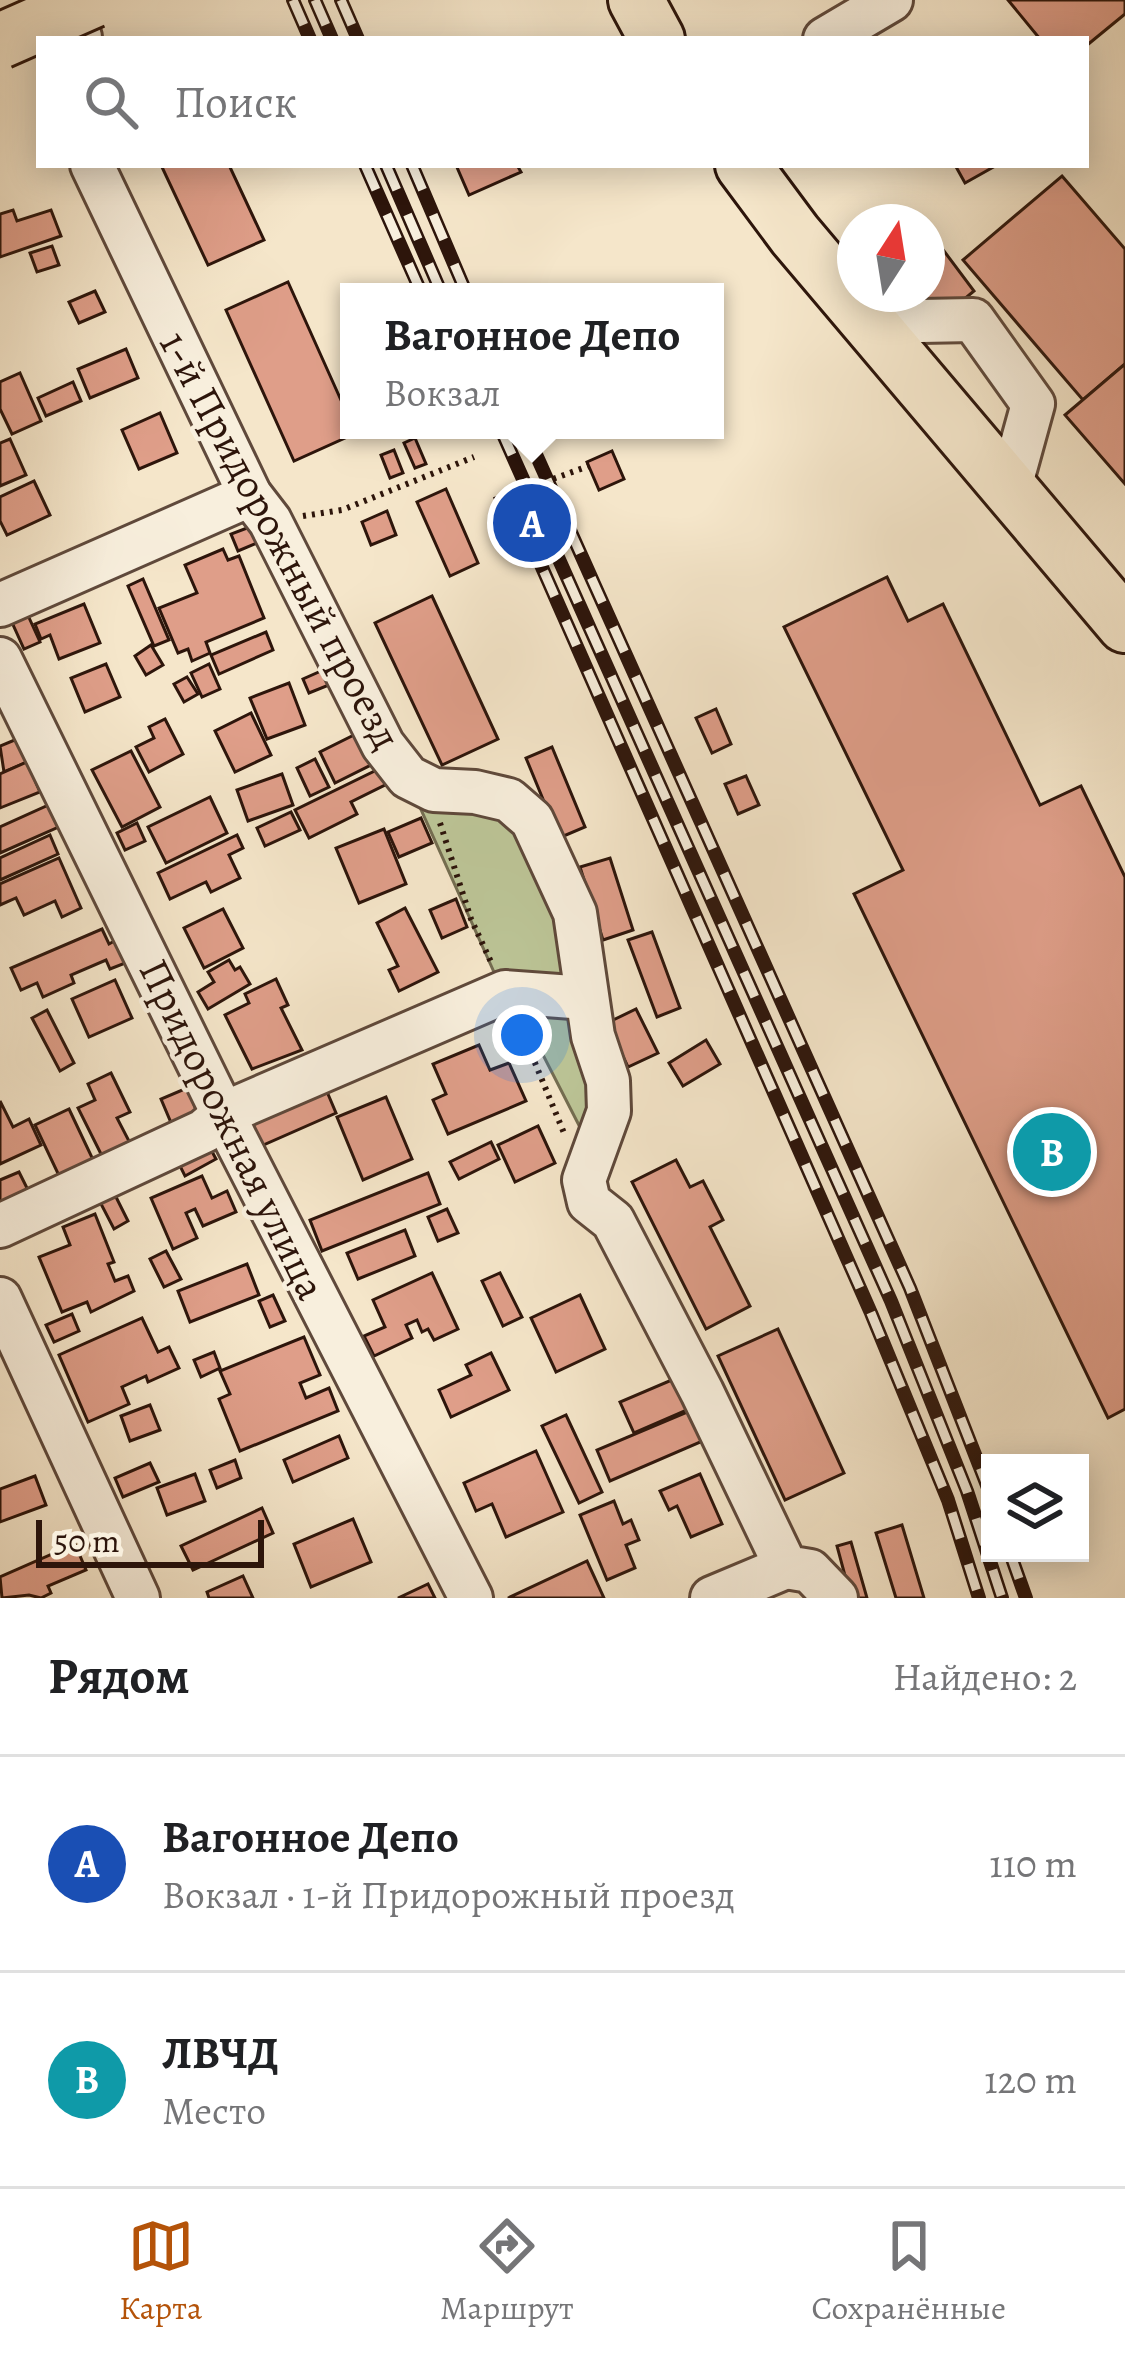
<!DOCTYPE html>
<html lang="ru">
<head>
<meta charset="utf-8">
<style>
  :root { --surface:#fff; --page:#f6f6f6; --text:#202124; --muted:#757577; --line:#e0e0e0; --accent:#b45309 }
  body { margin:0; font-family:Alegreya,serif; background:var(--page); color:var(--text) }
  .controls { position:absolute; right:36px; bottom:36px; display:grid; overflow:hidden; border-radius:0px; box-shadow:0 6px 30px #0003 }
  .controls button { width:108px; height:108px; display:grid; place-items:center; padding:0; border:0; border-bottom:3px solid var(--line); background:var(--surface); color:var(--text); font:60px sans-serif }
  .compass { position:absolute; left:837px; top:204px; width:108px; height:108px; border-radius:50%; background:var(--surface); box-shadow:0 6px 30px #0003; rotate:12deg }
  .scale { position:absolute; left:36px; bottom:30px; width:228px; box-sizing:border-box; padding-left:12px; border:6px solid #2d150b; border-top:0; font-size:33px; line-height:42px; white-space:nowrap; color:#2d150b; -webkit-text-stroke:9px #f8efdd; paint-order:stroke }
  .you { position:absolute; left:522px; top:1035px; width:42px; height:42px; margin:-30px; border:9px solid #fff; border-radius:50%; background:#1a73e8; box-shadow:0 0 0 18px #1a73e833 }
  .badge { display:grid; place-items:center; width:78px; height:78px; border-radius:50%; background:var(--accent); color:#fff; font-size:39px; font-weight:700 }
  .pin { position:absolute; translate:-50% -50%; border:6px solid #fff; box-shadow:0 3px 12px #0006 }
  .popup { position:absolute; left:340px; top:283px; width:384px; height:156px; box-sizing:border-box; display:grid; place-content:center; border-radius:0px; background:var(--surface); filter:drop-shadow(0 3px 9px #0005); font-size:39px; white-space:nowrap; color:var(--muted) }
  .popup b { font-size:45px; color:var(--text) }
  .popup::after { content:''; position:absolute; left:50%; top:100%; margin-left:-24px; border:24px solid transparent; border-top-color:var(--surface) }
  .list { margin:0; padding:0; list-style:none }
  h2 { display:flex; justify-content:space-between; align-items:center; height:156px; margin:0; padding:0 48px; font-size:51px }
  h2 small { font-size:39px; font-weight:400; color:var(--muted) }
  .list li { display:grid; grid-template-columns:78px 1fr auto; gap:36px; align-items:center; box-sizing:border-box; height:216px; padding:0 48px; border-top:3px solid var(--line) }
  .list b { display:block; font-size:45px; white-space:nowrap }
  .list p { margin:0; font-size:39px; white-space:nowrap; color:var(--muted) }
  .list em { font-size:39px; font-style:normal; color:var(--muted) }
  .icon { flex:none; width:66px; height:66px; fill:none; stroke:currentColor; stroke-width:2; stroke-linecap:round; stroke-linejoin:round }
  .map { position:relative; flex:none; width:1125px; height:1598px; overflow:hidden }
  .search { position:absolute; background:var(--surface); box-shadow:0 6px 30px #0003; left:36px; right:36px; top:36px; height:132px; display:flex; align-items:center; gap:30px; box-sizing:border-box; padding:0 42px; border-radius:0px; color:var(--muted); font-size:45px }
  .sheet { height:588px; background:var(--surface) }
  nav { display:flex; justify-content:space-around; align-items:center; box-sizing:border-box; height:168px; border-top:3px solid var(--line); background:var(--surface); font-size:33px; color:var(--muted) }
  nav a { display:grid; justify-items:center; gap:6px }
  nav .on { color:var(--accent) }
  .map>svg:first-child { display:block }
  .green { fill:#bcc597; stroke:#746d51; stroke-width:3 }
  .building { fill:#df9e89; stroke:#2d150b; stroke-width:3 }
  .lines { fill:none; stroke-linecap:round; stroke-linejoin:round }
  .minor-casing { stroke:#5f493b; stroke-width:48 }
  .major-casing { stroke:#2d150b; stroke-width:60 }
  .path { stroke:#2d150b; stroke-width:6; stroke-dasharray:3 6; stroke-linecap:butt }
  .minor { stroke:#f8efdd; stroke-width:42 }
  .major { stroke:#f5e6ca; stroke-width:54 }
  .rail-casing { stroke:#2d150b; stroke-width:14 }
  .rail { stroke:#f8efdd; stroke-width:9; stroke-dasharray:27; stroke-linecap:butt }
  .major-bridge-casing { stroke:#2d150b; stroke-width:60; stroke-linecap:butt }
  .major-bridge { stroke:#f5e6ca; stroke-width:54 }
  .labels { text-anchor:middle; dominant-baseline:central; stroke-width:9; stroke-linejoin:round; paint-order:stroke }
  .street-label { font-size:42px; fill:#2d150b; stroke:#f8efdd }
</style>
</head>
<body>
<div class="map">
<svg width="1125" height="1598" viewBox="0 0 1125 1598">
  <rect width="100%" height="100%" fill="#f5e6ca"/>
  <filter id="stains"><feTurbulence type="fractalNoise" baseFrequency=".00167" numOctaves="4"/><feColorMatrix values="0 0 0 0 .2 0 0 0 0 .09 0 0 0 0 .02 0 0 0 .5 -.17"/></filter>
  <radialGradient id="worn" r=".72"><stop offset=".6" stop-color="#630" stop-opacity="0"/><stop offset="1" stop-color="#630" stop-opacity=".3"/></radialGradient>
  <polygon class="green" points="419,805 496,808 523,825 561,910 601,1093 586,1139 516,1002 498,981"/>
  <g class="building">
    <polygon points="1008,0 1125,0 1125,14 1086,46 1086,39 1040,39"/>
    <polygon points="161,165 229,165 264,240 208,265"/>
    <polygon points="456,165 517,165 521,172 469,195"/>
    <polygon points="955,165 997,165 965,183"/>
    <polygon points="1062,176 1125,249 1125,364 1083,400 963,260"/>
    <polygon points="13,210 17,221 51,210 61,236 0,257 0,214"/>
    <polygon points="938,243 974,291 956,306 924,306 916,294 927,294 927,251"/>
    <polygon points="52,246 59,265 37,272 30,253"/>
    <polygon points="288,282 349,418 349,430 356,433 294,461 226,310"/>
    <polygon points="95,291 105,312 79,323 69,302"/>
    <polygon points="126,349 138,378 90,398 78,369"/>
    <polygon points="1125,364 1125,484 1065,415"/>
    <polygon points="20,373 41,421 12,434 0,409 0,382"/>
    <polygon points="73,382 81,401 46,416 38,398"/>
    <polygon points="160,413 177,453 139,469 122,430"/>
    <polygon points="415,438 426,464 415,468 404,443"/>
    <polygon points="10,439 26,475 0,486 0,443"/>
    <polygon points="394,450 403,473 390,478 381,455"/>
    <polygon points="612,451 624,479 599,490 587,462"/>
    <polygon points="34,481 50,515 7,535 0,521 0,497"/>
    <polygon points="446,489 478,563 450,576 417,502"/>
    <polygon points="387,511 396,535 371,545 362,522"/>
    <polygon points="255,525 262,541 238,551 231,534"/>
    <polygon points="223,549 228,560 239,556 264,618 206,642 210,653 192,661 188,649 178,653 159,608 197,593 185,565"/>
    <polygon points="887,577 908,621 943,604 1040,805 1081,786 1125,877 1125,1409 1108,1418 854,894 903,870 784,627"/>
    <polygon points="143,579 169,640 154,646 128,586"/>
    <polygon points="432,596 498,739 442,765 375,623"/>
    <polygon points="84,604 100,643 59,659 50,635 41,639 35,624"/>
    <polygon points="26,611 40,642 24,649 10,618"/>
    <polygon points="266,632 273,650 219,674 211,655"/>
    <polygon points="151,645 163,665 146,675 135,656"/>
    <polygon points="106,664 120,697 85,712 71,678"/>
    <polygon points="209,664 220,689 202,697 191,673"/>
    <polygon points="328,668 334,683 309,693 303,679"/>
    <polygon points="187,677 198,694 184,702 174,684"/>
    <polygon points="289,683 305,725 267,739 250,698"/>
    <polygon points="716,709 731,744 712,753 696,718"/>
    <polygon points="251,713 271,755 235,772 215,731"/>
    <polygon points="165,719 183,754 149,772 136,747 154,738 149,727"/>
    <polygon points="360,732 375,763 335,783 320,752"/>
    <polygon points="17,739 27,762 4,772 0,746"/>
    <polygon points="552,747 585,827 559,838 526,758"/>
    <polygon points="131,751 160,807 122,827 92,770"/>
    <polygon points="315,759 329,787 310,796 297,768"/>
    <polygon points="27,762 40,792 0,808 0,774"/>
    <polygon points="385,766 393,781 351,802 357,814 309,838 295,810"/>
    <polygon points="282,774 293,805 248,821 237,790"/>
    <polygon points="746,776 759,805 738,814 725,784"/>
    <polygon points="210,797 227,833 166,863 148,827"/>
    <polygon points="53,803 63,825 0,853 0,827"/>
    <polygon points="291,812 300,830 265,846 257,828"/>
    <polygon points="421,818 432,843 399,857 388,832"/>
    <polygon points="137,823 145,841 125,850 117,833"/>
    <polygon points="384,829 406,884 359,903 336,848"/>
    <polygon points="50,835 58,854 0,880 0,858"/>
    <polygon points="237,835 243,848 229,855 240,878 211,892 206,882 170,899 158,873"/>
    <polygon points="59,858 81,908 62,917 55,901 24,915 16,898 0,905 0,884"/>
    <polygon points="610,858 633,930 603,940 580,867"/>
    <polygon points="456,899 467,927 442,938 430,910"/>
    <polygon points="405,908 438,972 399,991 389,970 398,966 377,923"/>
    <polygon points="223,909 243,948 204,968 184,928"/>
    <polygon points="102,929 109,944 118,939 128,962 110,969 106,960 71,975 74,983 43,997 37,983 21,990 11,968"/>
    <polygon points="652,932 680,1008 657,1017 628,940"/>
    <polygon points="229,960 235,970 240,967 250,984 208,1009 198,992 214,982 208,972"/>
    <polygon points="276,979 288,1005 281,1008 302,1050 252,1069 225,1015 249,1003 245,994"/>
    <polygon points="115,980 132,1018 89,1037 72,999"/>
    <polygon points="636,1009 658,1053 628,1067 607,1023"/>
    <polygon points="47,1010 74,1063 60,1071 32,1018"/>
    <polygon points="706,1040 720,1064 683,1086 669,1063"/>
    <polygon points="479,1045 490,1070 509,1063 526,1101 448,1134 433,1100 446,1094 433,1064"/>
    <polygon points="111,1073 130,1112 117,1118 130,1143 102,1156 78,1108 95,1100 88,1084"/>
    <polygon points="325,1087 336,1113 261,1146 249,1121"/>
    <polygon points="187,1088 198,1114 172,1125 161,1099"/>
    <polygon points="386,1097 412,1159 363,1180 337,1117"/>
    <polygon points="0,1101 13,1127 29,1119 41,1145 0,1164"/>
    <polygon points="69,1109 96,1166 62,1182 35,1125"/>
    <polygon points="538,1126 555,1163 515,1182 498,1145"/>
    <polygon points="491,1142 499,1159 459,1179 450,1162"/>
    <polygon points="209,1146 216,1159 185,1176 178,1162"/>
    <polygon points="676,1160 690,1187 703,1181 723,1220 710,1227 750,1306 706,1329 632,1182"/>
    <polygon points="19,1172 31,1196 0,1210 0,1180"/>
    <polygon points="428,1173 440,1204 322,1251 310,1220"/>
    <polygon points="202,1176 212,1198 227,1191 236,1212 203,1226 195,1209 186,1213 197,1238 173,1249 151,1198"/>
    <polygon points="115,1195 128,1221 114,1229 100,1202"/>
    <polygon points="447,1209 458,1233 438,1241 428,1217"/>
    <polygon points="95,1214 114,1262 108,1264 115,1281 128,1276 134,1291 91,1312 87,1302 62,1312 39,1257 70,1245 63,1227"/>
    <polygon points="405,1230 415,1256 358,1279 347,1253"/>
    <polygon points="166,1251 181,1279 164,1287 150,1259"/>
    <polygon points="247,1264 259,1295 190,1322 178,1291"/>
    <polygon points="432,1273 458,1329 434,1340 428,1329 422,1332 417,1320 406,1325 412,1338 374,1356 364,1336 385,1327 373,1300"/>
    <polygon points="500,1273 522,1317 503,1326 482,1281"/>
    <polygon points="273,1295 285,1321 270,1327 259,1301"/>
    <polygon points="580,1295 605,1349 556,1372 531,1318"/>
    <polygon points="72,1314 79,1331 54,1342 46,1325"/>
    <polygon points="142,1318 158,1352 169,1347 179,1368 148,1382 146,1376 122,1387 129,1404 88,1422 59,1355"/>
    <polygon points="778,1329 844,1473 785,1500 718,1356"/>
    <polygon points="304,1337 320,1375 300,1383 306,1398 329,1388 338,1411 240,1451 219,1399 230,1394 220,1371"/>
    <polygon points="214,1352 220,1368 201,1377 194,1360"/>
    <polygon points="491,1353 509,1390 451,1417 439,1390 471,1375 466,1365"/>
    <polygon points="674,1379 687,1410 634,1433 620,1402"/>
    <polygon points="150,1405 160,1430 130,1441 121,1416"/>
    <polygon points="699,1407 712,1437 610,1481 597,1450"/>
    <polygon points="566,1415 602,1492 579,1503 542,1426"/>
    <polygon points="339,1436 348,1458 293,1482 284,1460"/>
    <polygon points="536,1451 563,1512 506,1537 492,1504 476,1511 464,1483"/>
    <polygon points="235,1460 241,1478 217,1488 210,1470"/>
    <polygon points="150,1463 159,1482 123,1497 115,1478"/>
    <polygon points="195,1474 205,1501 167,1515 157,1488"/>
    <polygon points="700,1474 722,1524 691,1537 677,1506 669,1510 660,1491"/>
    <polygon points="35,1476 46,1505 0,1522 0,1489"/>
    <polygon points="614,1501 623,1524 631,1520 639,1540 626,1545 635,1568 607,1580 580,1515"/>
    <polygon points="262,1508 273,1533 193,1570 181,1546"/>
    <polygon points="353,1519 371,1562 311,1587 294,1544"/>
    <polygon points="902,1525 924,1598 896,1598 876,1533"/>
    <polygon points="851,1542 867,1598 851,1598 837,1546"/>
    <polygon points="75,1544 86,1570 48,1586 51,1593 41,1598 29,1595 2,1598 0,1577"/>
    <polygon points="587,1561 604,1598 508,1598"/>
    <polygon points="243,1576 253,1598 209,1598 207,1592"/>
    <polygon points="428,1584 435,1598 398,1598"/>
  </g>
  <g class="lines">
    <g class="minor-casing">
      <g id="minor">
        <polyline points="80,37 80,39"/>
        <polyline points="825,39 891,0"/>
        <polyline points="92,165 250,495 270,521 383,745 408,777 434,790 475,792 509,800 532,820 575,913 593,1036 608,1081 609,1111 584,1180 589,1202 613,1221 702,1392 786,1567 810,1571 836,1598"/>
        <polyline points="868,322 973,320 1033,404 1009,491"/>
        <polyline points="0,605 250,495"/>
        <polyline points="0,659 235,1138 471,1598"/>
        <polyline points="0,1226 204,1131 225,1113 505,992 586,998"/>
        <polyline points="0,1299 138,1598"/>
        <polyline points="712,1598 786,1567"/>
      </g>
    </g>
    <g class="major-casing">
      <g id="major">
        <polyline points="636,0 657,39"/>
        <polyline points="743,165 795,235 1125,625"/>
      </g>
    </g>
    <g class="path">
      <polyline points="494,500 589,466"/>
      <polyline points="303,516 342,510 474,457"/>
      <polyline points="440,823 471,919 491,962"/>
      <polyline points="521,1029 564,1133"/>
    </g>
    <use href="#minor" class="minor"/>
    <use href="#major" class="major"/>
    <g class="rail-casing">
      <g id="rail">
        <polyline points="293,0 310,39"/>
        <polyline points="315,0 332,39"/>
        <polyline points="341,0 358,39"/>
        <polyline points="365,165 421,292"/>
        <polyline points="386,165 441,292"/>
        <polyline points="412,165 466,292"/>
        <polyline points="501,430 891,1301 967,1491 1002,1598"/>
        <polyline points="525,430 910,1288 990,1493"/>
        <polyline points="522,522 871,1313 948,1500 979,1598"/>
        <polyline points="1010,1553 1026,1598"/>
      </g>
    </g>
    <use href="#rail" class="rail"/>
    <g class="major-bridge-casing">
      <polyline id="major-bridge" points="0,41 93,0"/>
    </g>
    <use href="#major-bridge" class="major-bridge"/>
  </g>
  <g class="labels">
    <g class="street-label">
      <text transform="translate(281 540) rotate(62)">1-й Придорожный проезд</text>
      <text transform="translate(233 1129) rotate(64)">Придорожная улица</text>
    </g>
  </g>
  <rect width="100%" height="100%" filter="url(#stains)"/>
  <rect width="100%" height="100%" fill="url(#worn)"/>
</svg>
<div class="controls">
<button><svg class="icon" aria-label="layers" viewBox="0 0 24 24"><path d="M12 4l9 5-9 5-9-5zM3 14l9 5 9-5"/></svg></button>
</div>
<svg class="compass" viewBox="-18 -18 36 36"><path d="M0-13l5 13h-10z" fill="#e53935"/><path d="M0 13l5-13h-10z" fill="#757577"/></svg>
<div class="scale">50 m</div>
<div class="you"></div>
<div class="pin badge" style="left:532px;top:523px;background:#1a4fb4">A</div>
<div class="popup"><b>Вагонное Депо</b>Вокзал</div>
<div class="pin badge" style="left:1052px;top:1152px;background:#0f9aa8">B</div>
<div class="search"><svg class="icon" aria-label="search" viewBox="0 0 24 24"><circle cx="10" cy="10" r="6"/><path d="M15 15l6 6"/></svg>Поиск</div>
</div>
<section class="sheet">
<h2>Рядом<small>Найдено: 2</small></h2>
<ul class="list">
<li><span class="badge" style="background:#1a4fb4">A</span><div><b>Вагонное Депо</b><p>Вокзал · 1-й Придорожный проезд</p></div><em>110 m</em></li>
<li><span class="badge" style="background:#0f9aa8">B</span><div><b>ЛВЧД</b><p>Место</p></div><em>120 m</em></li>
</ul>
</section>
<nav>
<a class="on"><svg class="icon" aria-label="map" viewBox="0 0 24 24"><path d="M3 6l6-2 6 2 6-2v14l-6 2-6-2-6 2zM9 4v14M15 6v14"/></svg>Карта</a>
<a><svg class="icon" aria-label="directions" viewBox="0 0 24 24"><path d="M12 3l9 9-9 9-9-9zM9 14v-3h6M13 9l2 2-2 2"/></svg>Маршрут</a>
<a><svg class="icon" aria-label="saved" viewBox="0 0 24 24"><path d="M7 4h10v16l-5-4-5 4z"/></svg>Сохранённые</a>
</nav>
</body>
</html>
